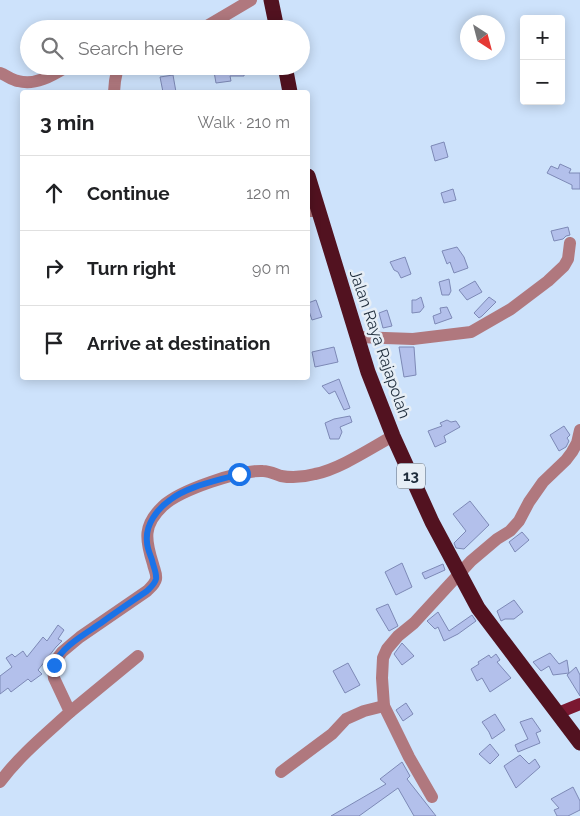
<!DOCTYPE html>
<html lang="en">
<head>
<meta charset="utf-8">
<style>
  :root { --surface:#fff; --page:#f6f6f6; --text:#202124; --muted:#757577; --line:#e0e0e0 }
  body { margin:0; font-family:Raleway,sans-serif; background:var(--page); color:var(--text) }
  .controls { position:absolute; right:15px; top:15px; display:grid; overflow:hidden; border-radius:5px; box-shadow:0 2px 12px #0003 }
  .controls button { width:45px; height:45px; display:grid; place-items:center; padding:0; border:0; border-bottom:1px solid var(--line); background:var(--surface); color:var(--text); font:25px sans-serif }
  .compass { position:absolute; left:460px; top:15px; width:45px; height:45px; border-radius:50%; background:var(--surface); box-shadow:0 2px 12px #0003; rotate:144deg }
  .stop { position:absolute; width:15px; height:15px; margin:-11px; border:4px solid #1a73e8; border-radius:50%; background:#fff }
  .stop.end { background:#1a73e8; border-color:#fff; box-shadow:0 1px 5px #0008 }
  .list { margin:0; padding:0; list-style:none }
  h2 { display:flex; justify-content:space-between; align-items:center; height:65px; margin:0; padding:0 20px; font-size:21px }
  h2 small { font-size:16px; font-weight:400; color:var(--muted) }
  .list li { display:grid; grid-template-columns:32px 1fr auto; gap:15px; align-items:center; box-sizing:border-box; height:75px; padding:0 20px; border-top:1px solid var(--line) }
  .list b { display:block; font-size:19px; white-space:nowrap }
  .list em { font-size:16px; font-style:normal; color:var(--muted) }
  .icon { flex:none; width:28px; height:28px; fill:none; stroke:currentColor; stroke-width:2; stroke-linecap:round; stroke-linejoin:round }
  .map { position:relative; flex:none; width:580px; height:816px; overflow:hidden }
  .search { position:absolute; background:var(--surface); box-shadow:0 2px 12px #0003; left:20px; top:20px; width:290px; height:55px; display:flex; align-items:center; gap:12px; box-sizing:border-box; padding:0 18px; border-radius:28px; color:var(--muted); font-size:19px }
  .panel { position:absolute; background:var(--surface); box-shadow:0 2px 12px #0003; left:20px; top:90px; width:290px; height:290px; border-radius:5px }
  .map>svg:first-child { display:block }
  .building { fill:#b3c0eb; stroke:#7d89b6 }
  .lines { fill:none; stroke-linecap:round; stroke-linejoin:round }
  .minor { stroke:#b0787e; stroke-width:12 }
  .major { stroke:#7b1831; stroke-width:12 }
  .highway { stroke:#521220; stroke-width:15 }
  .route { stroke:#1a73e8; stroke-width:6 }
  .labels { text-anchor:middle; dominant-baseline:central; stroke-width:5; stroke-linejoin:round; paint-order:stroke }
  .shield { fill:#e6eef6; stroke:#5b6774; stroke-width:1 }
  .shield-label { font-size:15px; font-weight:bold; fill:#1f2d3c }
  .street-label { font-size:16px; fill:#1f2d3c; stroke:#e6eef6 }
</style>
</head>
<body>
<div class="map">
<svg width="580" height="816" viewBox="0 0 580 816">
  <rect width="100%" height="100%" fill="#cde2fb"/>
  <g class="building">
    <polygon points="213,66 245,66 244,76 230,76 231,81 216,83"/>
    <polygon points="173,75 176,92 163,92 160,77"/>
    <polygon points="444,142 448,157 435,161 431,146"/>
    <polygon points="560,164 571,169 569,173 580,173 580,189 572,189 572,185 547,173 551,166 558,169"/>
    <polygon points="453,189 456,200 444,203 441,193"/>
    <polygon points="568,227 570,235 566,236 563,239 554,241 551,231"/>
    <polygon points="457,247 464,257 468,268 454,273 450,262 447,264 442,251"/>
    <polygon points="405,257 411,274 401,278 398,272 394,270 390,262"/>
    <polygon points="449,279 451,291 449,295 442,295 439,282"/>
    <polygon points="475,281 482,292 467,300 459,290"/>
    <polygon points="421,297 424,307 420,312 412,313 412,300 416,300"/>
    <polygon points="489,297 496,302 482,316 479,318 474,313"/>
    <polygon points="316,300 322,317 312,320 308,308 308,303"/>
    <polygon points="447,307 452,318 435,324 433,316 441,313 440,308"/>
    <polygon points="387,310 392,326 383,328 379,313"/>
    <polygon points="334,347 338,362 315,367 312,352"/>
    <polygon points="399,347 414,347 416,375 404,377"/>
    <polygon points="339,379 350,408 344,410 335,391 329,394 322,386"/>
    <polygon points="350,416 352,422 340,427 342,432 339,439 330,439 325,423 334,419"/>
    <polygon points="447,420 451,422 456,421 460,427 444,436 446,442 435,447 428,431 442,426 440,423"/>
    <polygon points="564,426 570,435 567,438 569,441 566,447 559,451 550,435"/>
    <polygon points="470,501 489,525 464,549 456,548 454,543 466,531 453,514"/>
    <polygon points="522,532 529,540 515,552 509,542"/>
    <polygon points="402,563 412,587 396,595 385,572"/>
    <polygon points="443,564 445,570 425,579 422,573"/>
    <polygon points="514,600 523,612 514,619 505,619 501,621 497,611"/>
    <polygon points="388,604 398,626 389,631 376,609"/>
    <polygon points="438,612 449,631 472,615 476,621 458,634 444,641 438,627 435,629 427,621"/>
    <polygon points="58,625 64,630 58,639 62,641 56,647 38,670 42,674 31,682 28,679 11,692 8,688 0,694 0,676 12,667 6,658 12,654 15,657 23,651 27,657 43,637 47,641"/>
    <polygon points="402,643 414,656 402,665 394,654"/>
    <polygon points="550,653 559,664 567,660 569,673 553,675 549,666 541,671 533,662"/>
    <polygon points="496,654 500,660 497,662 511,678 490,692 482,678 477,681 471,669 479,664 478,662 489,655 491,658"/>
    <polygon points="348,663 360,685 345,693 333,671"/>
    <polygon points="576,667 580,675 580,696 567,675"/>
    <polygon points="406,703 413,714 403,721 396,710"/>
    <polygon points="495,714 505,730 492,739 489,732 482,722"/>
    <polygon points="532,718 541,731 536,733 540,743 518,752 515,745 528,739 520,722"/>
    <polygon points="490,744 499,755 490,764 479,754"/>
    <polygon points="520,755 529,764 535,759 540,767 516,788 504,766"/>
    <polygon points="402,762 410,776 407,779 436,816 414,816 398,788 359,816 331,816 386,784 380,779"/>
    <polygon points="573,787 580,801 580,810 568,816 557,816 554,810 559,808 551,799"/>
  </g>
  <g class="lines">
    <g class="minor">
      <polyline points="202,29 251,0"/>
      <path d="M0,73c6,2 12,7 18,8 18,5 35,-6 50,-15"/>
      <polyline points="114,92 115,81 118,66"/>
      <polyline points="308,211 318,211"/>
      <polyline points="357,337 413,339 471,332 511,309 548,281 564,266 568,259 570,243"/>
      <polyline points="70,712 138,656"/>
      <polyline points="281,772 332,734 346,719 364,711 384,706"/>
      <path d="M0,782c20,-27 46,-48 70,-70l-16,-34 -1,-8 3,-10 6,-8 18,-15 67,-46c3,-3 8,-7 9,-12 1,-5 -2,-10 -3,-15 -8,-25 -10,-39 10,-58 17,-16 76,-36 100,-35 6,0 12,3 18,5 11,2 23,1 34,-2 25,-5 56,-26 78,-38"/>
      <polyline points="432,797 409,757 384,706 382,678 383,658 387,649 398,636 414,623 471,561 497,539 510,531 519,521 529,502 543,482 566,460 572,452 577,443 580,430"/>
    </g>
    <polyline class="major" points="558,713 580,704"/>
    <g class="highway">
      <polyline points="271,0 277,29"/>
      <polyline points="285,66 290,92"/>
      <polyline points="308,176 368,372 393,436 432,522 478,608 580,743"/>
    </g>
  </g>
  <g class="lines">
    <path class="route" d="M54,665c7,-18 31,-31 47,-42 15,-11 30,-21 46,-32 3,-3 8,-7 9,-12 1,-6 -3,-13 -4,-19 -2,-6 -5,-12 -5,-18 -2,-17 10,-33 23,-42 18,-14 47,-19 69,-26"/>
  </g>
  <g class="labels">
    <rect class="shield" x="397" y="463.5" width="28" height="25" rx="4"/>
    <g class="shield-label">
      <text x="411" y="476">13</text>
    </g>
    <g class="street-label">
      <text transform="translate(380 344) rotate(71)">Jalan Raya Rajapolah</text>
    </g>
  </g>
</svg>
<div class="controls">
<button>+</button>
<button>−</button>
</div>
<svg class="compass" viewBox="-18 -18 36 36"><path d="M0-13l5 13h-10z" fill="#e53935"/><path d="M0 13l5-13h-10z" fill="#757577"/></svg>
<div class="stop" style="left:239px;top:474px"></div>
<div class="stop end" style="left:54px;top:665px"></div>
<div class="search"><svg class="icon" aria-label="search" viewBox="0 0 24 24"><circle cx="10" cy="10" r="6"/><path d="M15 15l6 6"/></svg>Search here</div>
<section class="panel">
<h2>3 min<small>Walk · 210 m</small></h2>
<ul class="list">
<li><svg class="icon" aria-label="ahead" viewBox="0 0 24 24"><path d="M12 20V5M6 11l6-6 6 6"/></svg><div><b>Continue</b></div><em>120 m</em></li>
<li><svg class="icon" aria-label="right" viewBox="0 0 24 24"><path d="M7 20v-9h11M14 6l5 5-5 5"/></svg><div><b>Turn right</b></div><em>90 m</em></li>
<li><svg class="icon" aria-label="arrive" viewBox="0 0 24 24"><path d="M6 21V4h12l-3 4 3 4H6"/></svg><div><b>Arrive at destination</b></div></li>
</ul>
</section>
</div>
</body>
</html>
